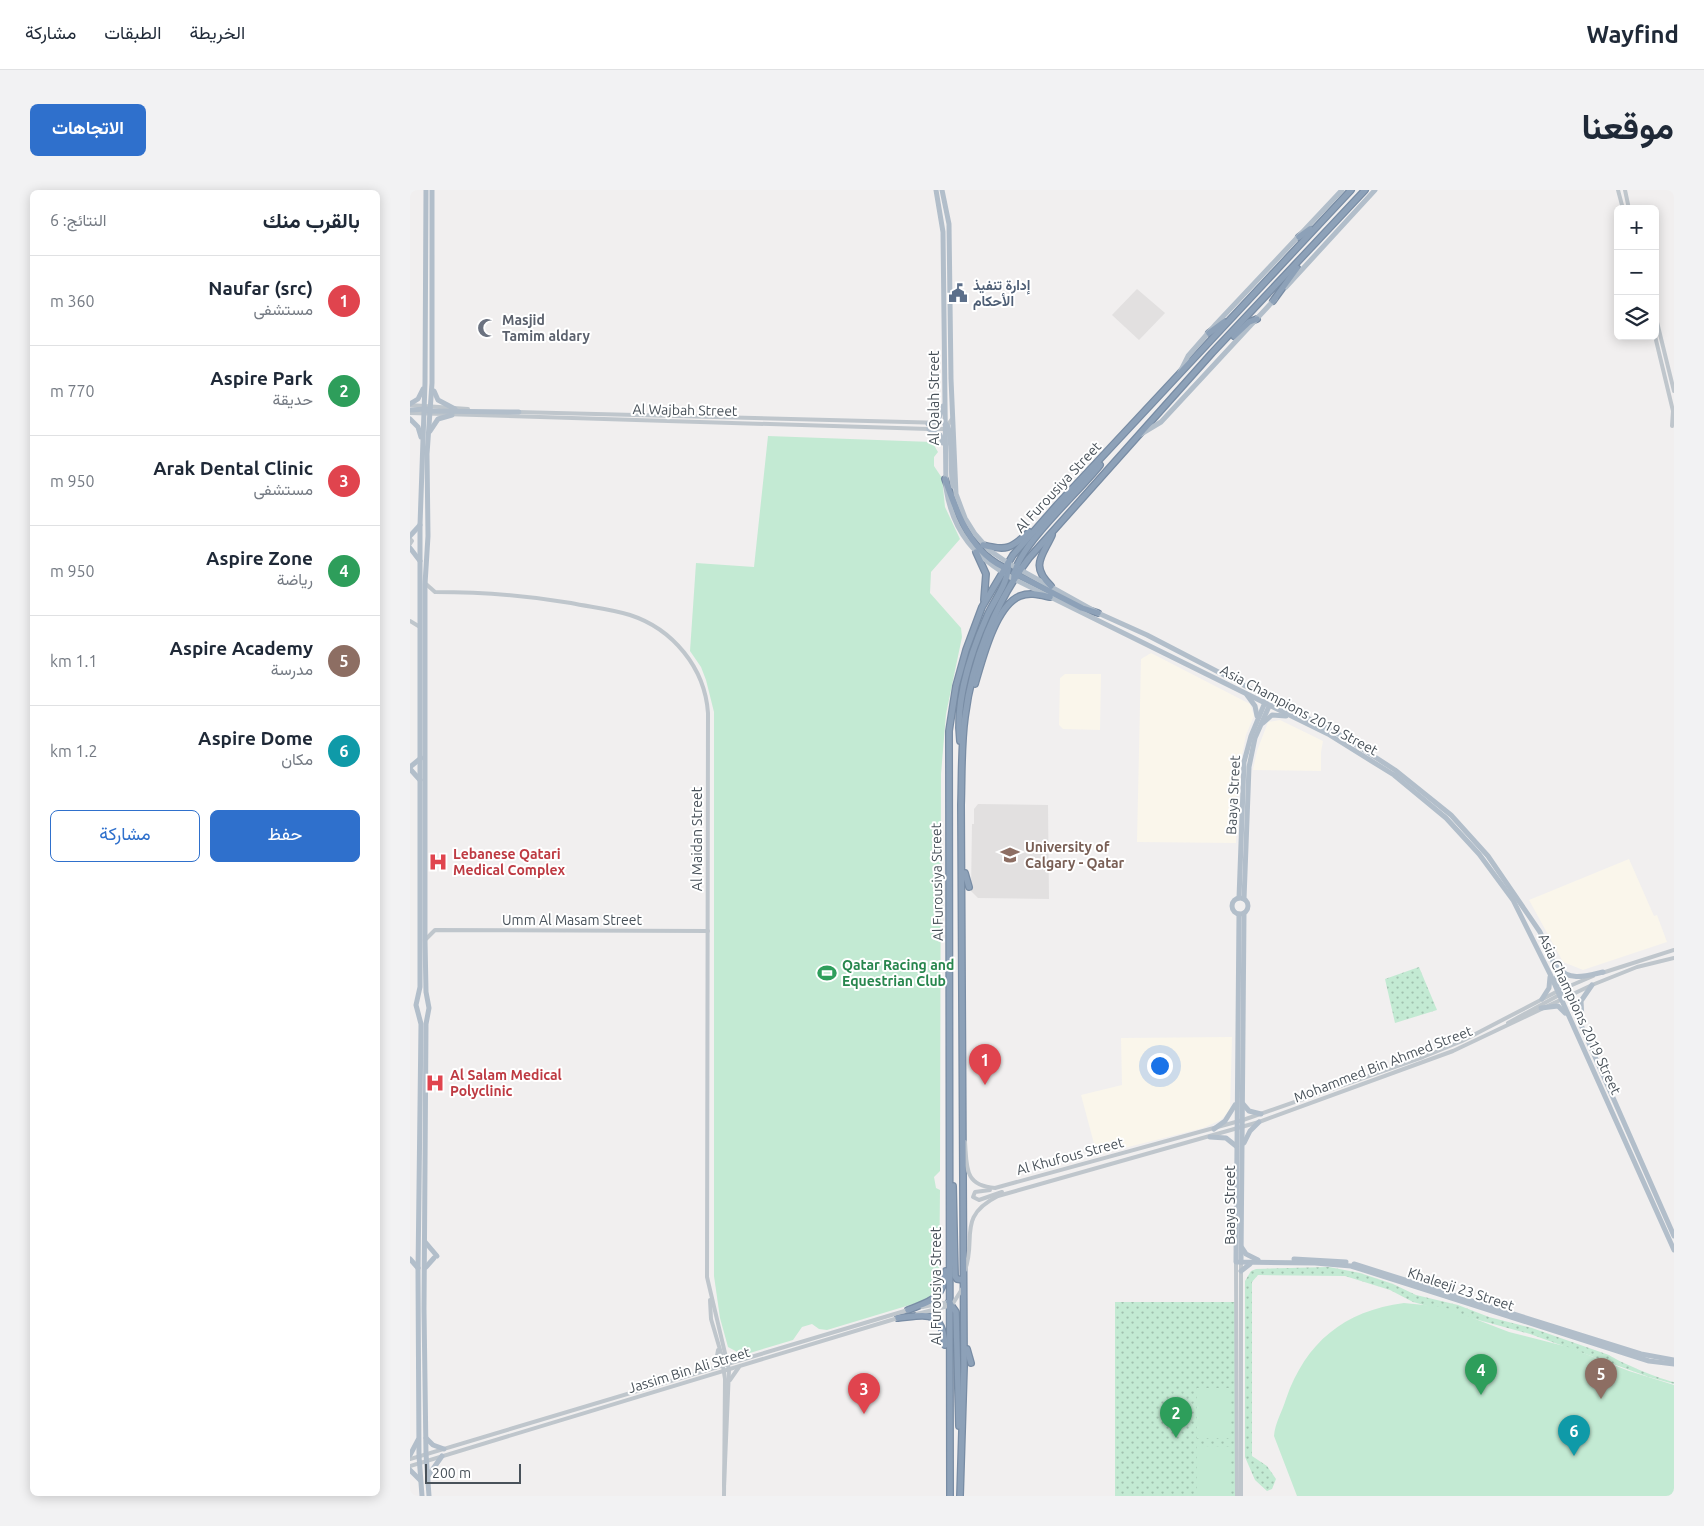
<!DOCTYPE html>
<html lang="ar">
<head>
<meta charset="utf-8">
<style>
  :root { --surface:#fff; --page:#f2f2f3; --text:#1f2937; --muted:#747a83; --line:#e0e1e3; --accent:#2f70cc }
  body { margin:0; font-family:Ubuntu,Vazirmatn,sans-serif; background:var(--page); color:var(--text); direction:rtl }
  .controls { position:absolute; right:15px; top:15px; display:grid; overflow:hidden; border-radius:8px; box-shadow:0 2px 12px #0003 }
  .controls button { width:45px; height:45px; display:grid; place-items:center; padding:0; border:0; border-bottom:1px solid var(--line); background:var(--surface); color:var(--text); font:25px sans-serif }
  .scale { position:absolute; left:15px; bottom:12px; width:96px; box-sizing:border-box; padding-left:5px; border:2px solid #49525a; border-top:0; font-size:14px; line-height:18px; white-space:nowrap; color:#49525a; -webkit-text-stroke:4px #fff; paint-order:stroke }
  .you { position:absolute; left:749px; top:875px; width:18px; height:18px; margin:-12px; border:4px solid #fff; border-radius:50%; background:#1a73e8; box-shadow:0 0 0 8px #1a73e833 }
  .badge { display:grid; place-items:center; width:32px; height:32px; border-radius:50%; background:var(--accent); color:#fff; font-size:16px; font-weight:700 }
  .pin { position:absolute; translate:-50% -41px; filter:drop-shadow(0 1px 2px #0008) }
  .pin::after { content:''; position:absolute; top:26px; width:18px; height:15px; background:inherit; clip-path:polygon(0 0,100% 0,50% 100%) }
  .list { margin:0; padding:0; list-style:none }
  h2 { display:flex; justify-content:space-between; align-items:center; height:65px; margin:0; padding:0 20px; font-size:21px }
  h2 small { font-size:16px; font-weight:400; color:var(--muted) }
  .list li { display:grid; grid-template-columns:32px 1fr auto; gap:15px; align-items:center; box-sizing:border-box; height:90px; padding:0 20px; border-top:1px solid var(--line) }
  .list b { display:block; font-size:19px; white-space:nowrap }
  .list p { margin:0; font-size:16px; white-space:nowrap; color:var(--muted) }
  .list em { font-size:16px; font-style:normal; color:var(--muted) }
  .actions { display:flex; gap:10px; padding:15px 20px }
  .actions a { flex:1; padding:11px 0; border:1px solid var(--accent); border-radius:8px; text-align:center; font-size:18px; color:var(--accent) }
  .actions .main { background:var(--accent); color:#fff }
  .icon { flex:none; width:28px; height:28px; fill:none; stroke:currentColor; stroke-width:2; stroke-linecap:round; stroke-linejoin:round }
  .map { position:relative; flex:none; width:1264px; height:1306px; overflow:hidden; direction:ltr; border-radius:8px }
  header { display:flex; align-items:center; gap:30px; box-sizing:border-box; height:70px; padding:0 25px; background:var(--surface); border-bottom:1px solid var(--line) }
  header strong { font-size:24px }
  nav { display:flex; gap:28px; margin-inline-start:auto; font-size:18px }
  .intro { display:flex; align-items:center; justify-content:space-between; box-sizing:border-box; height:120px; padding:0 30px }
  h1 { margin:0; font-size:35px }
  .button { padding:12px 22px; border-radius:8px; background:var(--accent); color:#fff; font-size:18px; font-weight:700 }
  main { display:flex; gap:30px; padding:0 30px }
  aside { flex:1; background:var(--surface); border-radius:8px; box-shadow:0 2px 12px #0003 }
  .map>svg:first-child { display:block }
  .commercial { fill:#faf6eb }
  .education { fill:#e2e0e0 }
  .grass { fill:url(#grass-dots) }
  .pitch { fill:#c3ead3 }
  .lines { fill:none; stroke-linecap:round; stroke-linejoin:round }
  .highway-casing { stroke:#788ca4; stroke-width:8 }
  .minor { stroke:#bfc6cc; stroke-width:4 }
  .major { stroke:#b2beca; stroke-width:5 }
  .highway { stroke:#8da1b8; stroke-width:5.5 }
  .labels { text-anchor:middle; dominant-baseline:central; stroke-width:4; stroke-linejoin:round; paint-order:stroke }
  .service-label { font-size:14px; font-weight:bold; fill:#4e5e75; stroke:#fff; text-anchor:start }
  .worship-label { font-size:14px; font-weight:bold; fill:#5b616d; stroke:#fff; text-anchor:start }
  .street-label { font-size:14px; fill:#49525a; stroke:#fff }
  .education-label { font-size:14px; font-weight:bold; fill:#785e54; stroke:#fff; text-anchor:start }
  .health-label { font-size:14px; font-weight:bold; fill:#be3a42; stroke:#fff; text-anchor:start }
  .leisure-label { font-size:14px; font-weight:bold; fill:#27864d; stroke:#fff; text-anchor:start }
</style>
</head>
<body>
<header>
<strong>Wayfind</strong>
<nav><a>الخريطة</a><a>الطبقات</a><a>مشاركة</a></nav>
</header>
<div class="intro"><h1>موقعنا</h1><a class="button">الاتجاهات</a></div>
<main>
<div class="map">
<svg width="1264" height="1306" viewBox="0 0 1264 1306">
  <defs>
    <pattern id="grass-dots" width="8" height="8" patternUnits="userSpaceOnUse" patternTransform="scale(1.25)"><rect width="8" height="8" fill="#c3ead3"/><path d="M2 2h.1M6 6h.1" fill="none" stroke="#a0c0ae" stroke-width="1.8" stroke-linecap="round"/></pattern>
  </defs>
  <rect width="100%" height="100%" fill="#f1efef"/>
  <g class="commercial">
    <polygon points="741,463 840,514 844,526 836,545 826,596 826,653 727,652 731,469"/>
    <polygon points="655,484 691,484 690,540 653,539 649,535 650,488"/>
    <polygon points="870,530 913,551 911,562 911,581 843,580 847,561 858,532"/>
    <polygon points="1219,669 1244,726 1247,725 1257,752 1173,780 1153,772 1119,710"/>
    <polygon points="822,847 820,920 811,930 793,938 687,965 671,905 712,895 711,848"/>
  </g>
  <g class="education">
    <polygon points="727,99 755,123 729,150 702,125"/>
    <polygon points="568,614 638,615 639,709 568,708 561,701 562,634 564,634 564,619"/>
  </g>
  <g class="grass">
    <polygon points="1009,777 1027,820 985,833 975,789"/>
    <path d="M919,1077l31,6 33,11 23,11 42,10 31,12 43,11 77,27c10,7 53,25 65,27v2l-25,-7 -119,-43 -117,-32 -23,-12 -45,-14 -87,-1 -6,7v174l15,10 9,13 -4,10 -5,2 -12,-11 -10,-23v-176l6,-10 5,-2z"/>
    <rect x="705" y="1112" width="121" height="194"/>
  </g>
  <g class="pitch">
    <polygon points="358,246 522,252 528,262 524,267 524,276 532,288 535,317 550,349 521,382 520,403 551,438 552,447 536,524 531,584 530,981 524,987 526,998 530,1000 529,1097 523,1108 417,1140 409,1139 402,1134 392,1137 383,1150 333,1165 318,1157 310,1128 304,1086 304,522 296,490 291,477 280,461 286,373 344,377"/>
    <path d="M994,1113l40,4 65,25 59,15 61,24 45,14v111h-377l-23,-60c1,-13 8,-24 12,-37 20,-57 58,-88 118,-96z"/>
    <rect x="787" y="1198" width="33" height="50"/>
    <polygon points="787,1256 821,1257 821,1306 787,1306"/>
  </g>
  <g class="lines">
    <g class="highway-casing">
      <g id="highway">
        <polyline points="889,47 900,39"/>
        <polyline points="863,111 887,78"/>
        <polyline points="799,143 814,132"/>
        <polyline points="824,146 839,132 847,129"/>
        <path d="M535,289c12,34 26,76 63,90"/>
        <path d="M573,355c23,6 28,4 46,-13"/>
        <polyline points="566,362 576,384 574,410"/>
        <polyline points="604,383 672,418 688,423"/>
        <path d="M604,389c-2,-28 67,-89 86,-114"/>
        <path d="M641,396c-21,-21 -9,-29 1,-51"/>
        <path d="M565,494c7,-23 20,-78 45,-88 10,-4 20,-1 30,1"/>
        <path d="M550,551c-5,-40 11,-89 27,-125 7,-16 23,-35 21,-53"/>
        <polyline points="555,683 559,697"/>
        <polyline points="543,996 545,1086 547,1089 553,1090"/>
        <polyline points="539,1112 546,1122 549,1236"/>
        <path d="M498,1120c25,-10 34,-10 38,-39"/>
        <path d="M488,1128c29,-3 44,-9 47,27"/>
        <polyline points="557,1159 561,1173"/>
        <polyline points="540,1306 539,541 546,496 556,460 572,417 603,365 647,315 941,0"/>
        <path d="M550,1306l4,-129 -3,-562c1,-29 0,-59 4,-88 7,-56 30,-114 64,-159l183,-205 153,-163"/>
      </g>
    </g>
    <g class="minor">
      <polyline points="1208,0 1213,19"/>
      <polyline points="1215,0 1219,19"/>
      <polyline points="1245,124 1264,201"/>
      <polyline points="1245,146 1263,221 1262,236"/>
      <polyline points="0,215 58,219"/>
      <polyline points="107,222 535,233"/>
      <polyline points="0,223 519,239 535,239 542,229"/>
      <polyline points="0,349 2,351 0,354"/>
      <path d="M16,394l9,8c46,0 90,3 136,11 19,4 40,6 59,12 43,14 75,53 78,98l-1,564 22,93 -5,116"/>
      <polyline points="0,431 10,437"/>
      <polyline points="15,750 25,740 298,741"/>
      <polyline points="1192,783 1264,760"/>
      <polyline points="1098,833 1151,804"/>
      <path d="M555,952c2,25 -1,44 30,46l248,-68 180,-63 39,-16 96,-50 35,-15"/>
      <polyline points="580,1000 565,1002 563,1007 569,1010 592,1002"/>
      <polyline points="826,1072 827,1306"/>
      <polyline points="831,1072 831,1306"/>
      <path d="M555,1080c12,-31 -9,-53 33,-74l261,-74 194,-71 139,-66 45,-18 37,-9"/>
      <polyline points="300,1110 301,1129 311,1163 315,1189 314,1306"/>
      <polyline points="512,1117 539,1112"/>
      <polyline points="507,1124 542,1115 552,1099"/>
      <polyline points="305,1178 308,1160"/>
      <polyline points="320,1190 329,1177"/>
      <polyline points="0,1269 498,1120"/>
      <polyline points="0,1276 488,1128"/>
    </g>
    <g class="major">
      <path d="M526,0l7,42 3,256c7,45 29,69 68,91l314,155 66,41 52,43 33,36 34,46 37,74 124,276"/>
      <polyline points="532,0 539,34 541,189 546,304 555,328 565,344 579,360 598,373 688,423 737,445 934,547 985,580 1041,625 1078,666 1130,742 1264,1046"/>
      <polyline points="876,97 965,0"/>
      <polyline points="770,182 778,166 806,134 932,0"/>
      <polyline points="24,201 28,210 45,219"/>
      <polyline points="0,214 8,209 13,199"/>
      <polyline points="0,220 17,219"/>
      <polyline points="17,221 109,222"/>
      <polyline points="0,229 8,237 11,247"/>
      <polyline points="518,234 529,228 533,216"/>
      <path d="M536,234c8,9 3,47 7,62"/>
      <polyline points="519,239 530,245 533,253"/>
      <polyline points="20,241 28,229 42,225"/>
      <polyline points="731,244 751,232 865,109"/>
      <polyline points="0,346 10,335"/>
      <polyline points="0,358 10,371"/>
      <polyline points="837,505 845,516 847,526"/>
      <polyline points="853,533 862,525 876,526"/>
      <polyline points="0,577 11,568"/>
      <polyline points="1,580 10,590"/>
      <circle cx="830" cy="716" r="8"/>
      <polyline points="829,708 834,572 841,546 856,510"/>
      <polyline points="834,709 839,577 845,548 860,514"/>
      <polyline points="829,724 826,1072 905,1073 941,1076 1217,1164 1239,1171 1264,1174"/>
      <path d="M1147,777c13,15 29,9 46,5"/>
      <polyline points="1146,788 1151,800 1158,805"/>
      <polyline points="1132,809 1139,798 1140,787"/>
      <polyline points="1131,818 1148,816 1155,823"/>
      <polyline points="1172,829 1171,811 1182,795"/>
      <polyline points="833,914 839,921 851,924"/>
      <polyline points="804,939 815,931 825,915"/>
      <polyline points="800,947 816,948 826,956"/>
      <polyline points="834,953 840,941 849,932"/>
      <polyline points="16,1053 27,1066"/>
      <polyline points="832,1058 836,1064 848,1070"/>
      <polyline points="0,1069 8,1078"/>
      <polyline points="884,1069 936,1072"/>
      <polyline points="831,1072 834,723"/>
      <polyline points="944,1074 1231,1164 1264,1170"/>
      <polyline points="16,1077 24,1068"/>
      <polyline points="831,1081 840,1074"/>
      <polyline points="16,1248 23,1255 34,1259"/>
      <polyline points="0,1265 8,1250"/>
      <polyline points="0,1280 10,1290"/>
      <polyline points="18,1286 32,1266"/>
      <polyline points="12,1306 9,1266 8,1081 11,834 6,815 10,797 10,335 15,193 16,0"/>
      <polyline points="19,1306 16,1264 14,1119 16,834 19,818 16,802 15,750 15,394 18,346 17,264 22,193 22,0"/>
    </g>
    <use href="#highway" class="highway"/>
  </g>
  <defs>
    <g id="civic-bare" transform="scale(1.5)"><path d="M-.6-6.5H3V-4.5H.6V-3L4-1V1h2V6H-6V1h2V-1L-.6-3ZM-1.2 2.5V6h2.4V2.5Z" fill="#5c6f8a" stroke="#fff" stroke-width="2.5" paint-order="stroke"/></g>
    <g id="mosque-bare" transform="scale(1.5)"><path d="M3.5-4.9A6 6 0 1 0 3.5 4.9A5 5 0 1 1 3.5-4.9Z" fill="#6b7280" stroke="#fff" stroke-width="2.5" paint-order="stroke"/></g>
    <g id="university-bare" transform="scale(1.5)"><path d="M0-5L7-2L0 1L-7-2ZM-4 1L0 2.5L4 1V4Q0 6-4 4Z" fill="#8d6e63" stroke="#fff" stroke-width="2.5" paint-order="stroke"/></g>
    <g id="hospital-bare" transform="scale(1.5)"><path d="M-5-5h3v3.5h4V-5h3V5h-3V1.5h-4V5h-3Z" fill="#e0444e" stroke="#fff" stroke-width="2.5" paint-order="stroke"/></g>
    <g id="stadium-bare" transform="scale(1.5)"><path d="M0-5a6.5 5 0 1 0 0 10a6.5 5 0 1 0 0-10ZM-3.5-1.8h7v3.6h-7Z" fill="#2e9e5b" stroke="#fff" stroke-width="2.5" paint-order="stroke"/></g>
  </defs>
  <g fill-rule="evenodd">
    <use href="#civic-bare" x="548" y="103"/>
    <use href="#mosque-bare" x="77" y="138"/>
    <use href="#university-bare" x="600" y="665"/>
    <use href="#hospital-bare" x="28" y="672"/>
    <use href="#stadium-bare" x="417" y="783"/>
    <use href="#hospital-bare" x="25" y="893"/>
  </g>
  <g class="labels">
    <g class="service-label">
      <text x="563" y="95">إدارة تنفيذ<tspan x="563" dy="16">الأحكام</tspan></text>
    </g>
    <g class="worship-label">
      <text x="92" y="130">Masjid<tspan x="92" dy="16">Tamim aldary</tspan></text>
    </g>
    <g class="street-label">
      <text transform="translate(524 208) rotate(-90)">Al Qalah Street</text>
      <text transform="translate(275 220) rotate(1)">Al Wajbah Street</text>
      <text transform="translate(648 297) rotate(-47)">Al Furousiya Street</text>
      <text transform="translate(889 520) rotate(28)">Asia Champions 2019 Street</text>
      <text transform="translate(823 605) rotate(-87)">Baaya Street</text>
      <text transform="translate(287 649) rotate(-90)">Al Maidan Street</text>
      <text transform="translate(527 692) rotate(-91)">Al Furousiya Street</text>
      <text x="162" y="730">Umm Al Masam Street</text>
      <text transform="translate(1170 824) rotate(65)">Asia Champions 2019 Street</text>
      <text transform="translate(973 874) rotate(-21)">Mohammed Bin Ahmed Street</text>
      <text transform="translate(660 966) rotate(-15)">Al Khufous Street</text>
      <text transform="translate(820 1015) rotate(-90)">Baaya Street</text>
      <text transform="translate(526 1096) rotate(-90)">Al Furousiya Street</text>
      <text transform="translate(1051 1099) rotate(18)">Khaleeji 23 Street</text>
      <text transform="translate(279 1180) rotate(-17)">Jassim Bin Ali Street</text>
    </g>
    <g class="education-label">
      <text x="615" y="657">University of<tspan x="615" dy="16">Calgary - Qatar</tspan></text>
    </g>
    <g class="health-label">
      <text x="43" y="664">Lebanese Qatari<tspan x="43" dy="16">Medical Complex</tspan></text>
      <text x="40" y="885">Al Salam Medical<tspan x="40" dy="16">Polyclinic</tspan></text>
    </g>
    <g class="leisure-label">
      <text x="432" y="775">Qatar Racing and<tspan x="432" dy="16">Equestrian Club</tspan></text>
    </g>
  </g>
</svg>
<div class="controls">
<button>+</button>
<button>−</button>
<button><svg class="icon" aria-label="layers" viewBox="0 0 24 24"><path d="M12 4l9 5-9 5-9-5zM3 14l9 5 9-5"/></svg></button>
</div>
<div class="scale">200 m</div>
<div class="you"></div>
<div class="pin badge" style="left:575px;top:895px;background:#e0444e">1</div>
<div class="pin badge" style="left:766px;top:1248px;background:#2e9e5b">2</div>
<div class="pin badge" style="left:454px;top:1224px;background:#e0444e">3</div>
<div class="pin badge" style="left:1071px;top:1205px;background:#2e9e5b">4</div>
<div class="pin badge" style="left:1191px;top:1209px;background:#8d6e63">5</div>
<div class="pin badge" style="left:1164px;top:1266px;background:#0f9aa8">6</div>
</div>
<aside>
<h2>بالقرب منك<small>النتائج: 6</small></h2>
<ul class="list">
<li><span class="badge" style="background:#e0444e">1</span><div><b>Naufar (src)</b><p>مستشفى</p></div><em>360 m</em></li>
<li><span class="badge" style="background:#2e9e5b">2</span><div><b>Aspire Park</b><p>حديقة</p></div><em>770 m</em></li>
<li><span class="badge" style="background:#e0444e">3</span><div><b>Arak Dental Clinic</b><p>مستشفى</p></div><em>950 m</em></li>
<li><span class="badge" style="background:#2e9e5b">4</span><div><b>Aspire Zone</b><p>رياضة</p></div><em>950 m</em></li>
<li><span class="badge" style="background:#8d6e63">5</span><div><b>Aspire Academy</b><p>مدرسة</p></div><em>1.1 km</em></li>
<li><span class="badge" style="background:#0f9aa8">6</span><div><b>Aspire Dome</b><p>مكان</p></div><em>1.2 km</em></li>
</ul>
<div class="actions"><a class="main">حفظ</a><a>مشاركة</a></div>
</aside>
</main>
</body>
</html>
